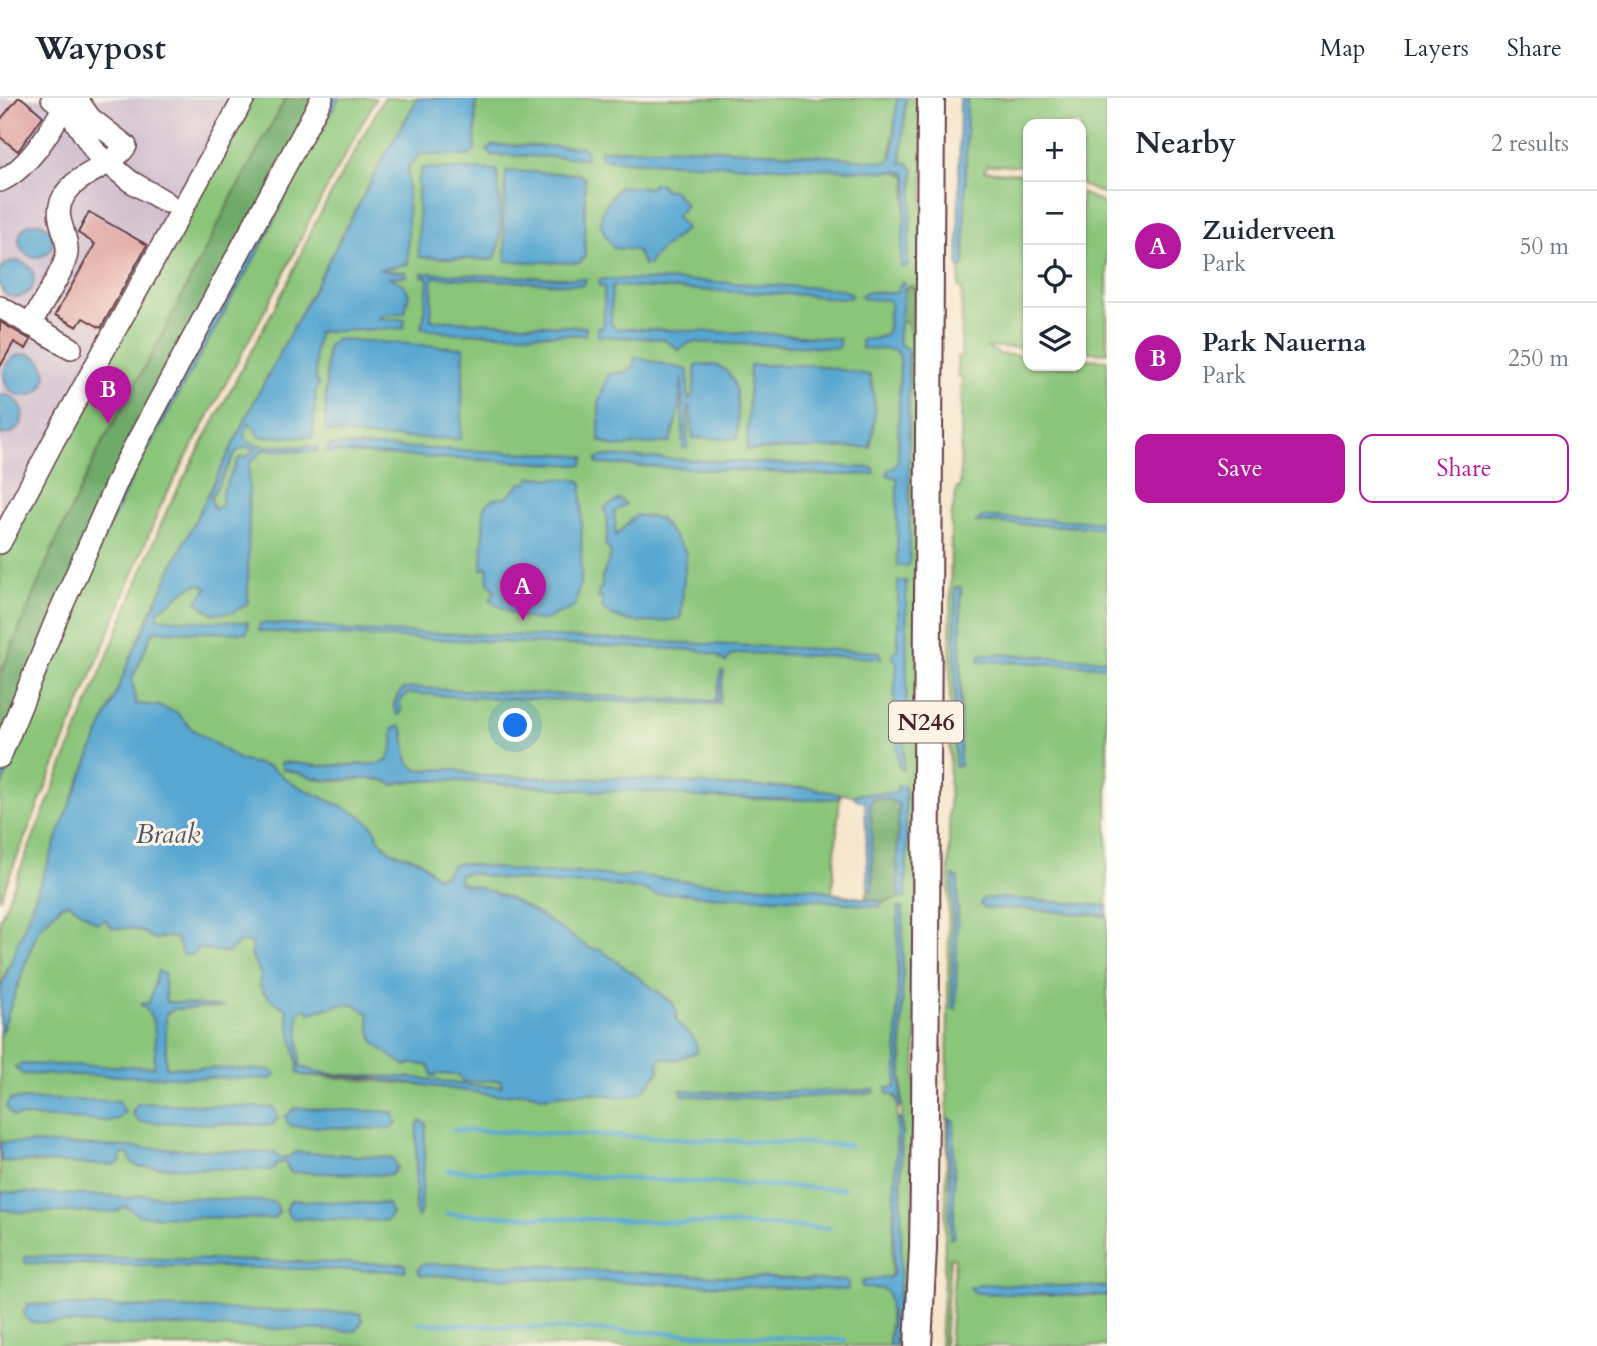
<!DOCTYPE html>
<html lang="en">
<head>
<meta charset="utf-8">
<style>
  :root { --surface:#fff; --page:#f6f6f7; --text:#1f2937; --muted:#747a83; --line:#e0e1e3; --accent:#b5179e }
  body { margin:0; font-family:Cardo,serif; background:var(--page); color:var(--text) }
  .controls { position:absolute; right:21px; top:21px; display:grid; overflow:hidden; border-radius:14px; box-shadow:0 2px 5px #0004 }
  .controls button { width:63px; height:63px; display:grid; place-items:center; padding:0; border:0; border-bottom:2px solid var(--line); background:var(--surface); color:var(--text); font:35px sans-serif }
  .you { position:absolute; left:516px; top:628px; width:24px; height:24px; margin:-18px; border:5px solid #fff; border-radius:50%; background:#1a73e8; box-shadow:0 0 0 10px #1a73e833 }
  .badge { display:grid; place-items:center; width:46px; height:46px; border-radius:50%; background:var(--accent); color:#fff; font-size:23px; font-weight:700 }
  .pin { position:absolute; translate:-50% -58px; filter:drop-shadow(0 2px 4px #0008) }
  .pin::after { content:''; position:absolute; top:37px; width:24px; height:21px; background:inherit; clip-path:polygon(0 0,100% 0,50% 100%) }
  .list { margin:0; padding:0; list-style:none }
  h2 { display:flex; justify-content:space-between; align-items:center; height:91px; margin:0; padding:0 28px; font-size:30px }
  h2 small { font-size:23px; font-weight:400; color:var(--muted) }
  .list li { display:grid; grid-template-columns:46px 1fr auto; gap:21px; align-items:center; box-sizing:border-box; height:112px; padding:0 28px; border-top:2px solid var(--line) }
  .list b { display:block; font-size:26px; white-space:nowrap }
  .list p { margin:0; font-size:23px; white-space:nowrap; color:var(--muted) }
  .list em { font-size:23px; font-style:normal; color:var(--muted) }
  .actions { display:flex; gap:14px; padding:21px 28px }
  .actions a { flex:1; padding:16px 0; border:2px solid var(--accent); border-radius:14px; text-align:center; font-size:24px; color:var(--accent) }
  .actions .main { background:var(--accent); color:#fff }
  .icon { flex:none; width:38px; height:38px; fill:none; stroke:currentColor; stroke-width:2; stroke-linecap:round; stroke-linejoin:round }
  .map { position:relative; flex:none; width:1107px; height:1248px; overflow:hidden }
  header { display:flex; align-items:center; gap:42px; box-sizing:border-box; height:98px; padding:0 35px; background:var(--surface); border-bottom:2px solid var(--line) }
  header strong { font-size:33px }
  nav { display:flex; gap:38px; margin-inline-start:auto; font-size:24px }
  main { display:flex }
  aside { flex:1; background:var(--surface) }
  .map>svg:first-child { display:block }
  .industrial { fill:#cfbdcf }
  .green { fill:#8ac57a; stroke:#6a7252; stroke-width:2; fill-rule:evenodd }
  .forest { fill:#6faa6a; stroke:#5c644a; stroke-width:2 }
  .water { fill:#58a7d2; stroke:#51637e; stroke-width:2; fill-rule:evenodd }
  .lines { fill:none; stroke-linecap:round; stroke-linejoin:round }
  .stream { stroke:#58a7d2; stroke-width:4.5 }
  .building { fill:#de9f9c }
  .minor-casing { stroke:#643d43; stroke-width:24 }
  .major-casing { stroke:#643d43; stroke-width:30 }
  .minor { stroke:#fff; stroke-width:21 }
  .major { stroke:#fff; stroke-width:26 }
  .labels { text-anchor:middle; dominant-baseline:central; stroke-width:6; stroke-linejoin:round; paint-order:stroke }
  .shield { fill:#fcf5e5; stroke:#7f5f63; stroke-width:2 }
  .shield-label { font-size:24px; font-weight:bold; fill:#4a1f2b }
  .water-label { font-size:28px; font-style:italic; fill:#50556e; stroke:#fcf5e5 }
</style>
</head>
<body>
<header>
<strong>Waypost</strong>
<nav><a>Map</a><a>Layers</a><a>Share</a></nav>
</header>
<main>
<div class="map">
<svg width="1107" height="1248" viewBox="0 0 1107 1248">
  <rect width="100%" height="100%" fill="#fcf5e5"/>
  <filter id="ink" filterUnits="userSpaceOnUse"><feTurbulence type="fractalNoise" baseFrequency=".0143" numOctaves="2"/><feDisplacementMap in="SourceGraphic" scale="14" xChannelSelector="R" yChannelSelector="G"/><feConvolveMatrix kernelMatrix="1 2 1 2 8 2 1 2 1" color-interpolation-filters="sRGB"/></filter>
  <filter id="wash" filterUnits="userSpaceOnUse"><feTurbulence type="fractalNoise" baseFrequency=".00686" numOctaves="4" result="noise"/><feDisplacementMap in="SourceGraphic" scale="28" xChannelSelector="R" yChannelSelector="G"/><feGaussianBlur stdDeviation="1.57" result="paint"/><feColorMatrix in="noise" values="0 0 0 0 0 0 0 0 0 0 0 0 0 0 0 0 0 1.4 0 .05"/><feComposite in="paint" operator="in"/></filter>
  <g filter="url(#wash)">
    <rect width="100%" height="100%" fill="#f7e5cc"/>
    <polygon class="industrial" points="0,0 247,0 0,454"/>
    <g class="green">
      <polygon points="247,0 333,0 134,365 0,678 0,454"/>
      <polygon points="339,0 376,0 310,121 281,182 161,407 0,801 0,692 107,432 136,371 265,141 285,98"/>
      <path d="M384,0h514l-9,70 18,8 -5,91h4l8,-97 -6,-6h-7l5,-66h18l-9,1042 -7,206h-13l6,-83 2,-354 -6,95v73l-1,10 -9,1 11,14 -9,244h-889v-310l38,-107 24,-24 -22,-17 -4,7 -1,12 -23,57 -5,3 -7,24v-72l167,-409 121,-228 26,-57zM901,185l2,8 7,-5 -2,37 -8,-2 -2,22 10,7 2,208 -12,-97 2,-102 -1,-5 -5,-4 -6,-21zM906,483l1,107 -3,29 -5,22 -2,-93zM281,664l39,4 58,-2 39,6 35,-1 26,7 122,3 14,-2 112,9 85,2 29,6 -36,6 -105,-3 -54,-6h-46l-152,-11 -46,2 -7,3c-19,-13 -49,-1 -72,-5 -14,-3 -28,-11 -41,-18zM840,696l26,3 14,104 -48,-8zM301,965l-1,4 27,7 88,4 49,7 39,2 21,6 -222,-18 -5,-4z"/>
      <path d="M967,0h140v97l-26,-10v-61h-53v42l-40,-1 -4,6 44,3v174l-42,-1 14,7 28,2v10h53v-7l26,1v162l-125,-5 -5,5 130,6v132l-114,-6 -14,6 128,6v240l-40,-3 -80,6h40l80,7v371h-51l-80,6 131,3v50h-158l6,-88 -5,-1 -6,89h-4l4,-71 3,-130 4,-627 6,-30 3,-1 2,-109h-4l-1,-21h4l1,-68 -3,-1 1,-21 4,-1zM955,489l6,1 -1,178h-5zM953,779l5,1 -3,131 -3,-1z"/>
      <polygon points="1081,95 1100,103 1107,109 1107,255 1081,253"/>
    </g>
    <g class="forest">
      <polygon points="286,0 318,0 227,170 0,652 0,577 53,450 102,345 156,249 233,97"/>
      <polygon points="910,188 917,191 917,236 912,242 908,225 900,223 903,193"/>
      <polygon points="873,700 891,702 899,706 897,760 899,800 882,805 865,800 868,792 873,790 870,704"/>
    </g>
    <g class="water">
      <polygon points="333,0 339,0 285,98 265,141 130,383 103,442 0,692 0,678 126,380"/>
      <path d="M418,0h58l-1,53 -7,5 -48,-2 -12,13v97l-30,6 28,2 1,4 -17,1 14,8 5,9 -4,18 -24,4 -3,3h27l-1,9 -86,4 -3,21 1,28 3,3 -3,5 -3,48h-53l-11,-15 -5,14 4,6 13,4 56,1v5l-54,-2 -14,14 -1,139 -14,9 -21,2 -16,-12 10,-14 -6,-4c-19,3 -25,18 -43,26v7c8,5 74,4 90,5l-1,11 -94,-2c-8,16 -12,33 -21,46l4,27 22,2 18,6 15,16 49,32 30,7 23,17 65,30 13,10 6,9 1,5 12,13 29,9 17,16 9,-1 6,-9 8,-3 76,10h52l35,4 13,-2 64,8 114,5 28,8 39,5 2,2 -2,4 -68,-8 -109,-3 -25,-3 -23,2 -10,-5 -46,-6h-38l-65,-6 -25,-5 -11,1 -1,9c48,7 90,38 130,65l12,2 72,53 4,10 -1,6c6,13 23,18 21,33l-22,8 -13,-2 -4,5 1,8c-6,6 -8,14 -16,20 -13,8 -29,5 -43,3 -18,-3 -41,1 -60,3 -12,-10 -33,0 -47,-2 -63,-9 -127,-20 -191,-20l-5,-4 1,-5 -12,-57c-11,-7 -20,-11 -27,-24l2,-10 -9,-18 -1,-14 -11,-1 -12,11 -31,-5 -3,6 -11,1 -7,-17 -11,-1 -10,2c-8,-5 -20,-12 -29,-11 -12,0 -12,4 -20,-8l-9,3 -28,-20 -7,2 -24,24 -38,107v-45l68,-182 65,-157 42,-91 81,-163 125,-236zM245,349l10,2 -8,8 -8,1 -17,35v13l-8,3 -3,-11 25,-46zM343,906l12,1 14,9c-1,34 12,34 37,52l6,-3 17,3 3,10 8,-2 19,1 4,7 37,-2 2,6c-29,2 -58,-5 -87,-8 -39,-3 -78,1 -115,-11l-2,-51 5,-8 4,1 2,4z"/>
      <polygon points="897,0 906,0 901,65 908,65 914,72 907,169 901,169 901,158 908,87 907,78 903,74 621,63 600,60 600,52 697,50 829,58 885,64 890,62 893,53"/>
      <polygon points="960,0 967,0 964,169 958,169"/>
      <polygon points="493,47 582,49 586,52 586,60 491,57 487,52"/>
      <path d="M422,70l75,2c2,23 8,71 -3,90l-75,-3 -1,-76z"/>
      <polygon points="506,73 579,76 585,81 585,158 580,165 506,163 503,121"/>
      <path d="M653,85l8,1 3,5 10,2 12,14 -10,12 10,11c-12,14 -30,21 -38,37h-4l-8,-15 -22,-2c-22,-28 -14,-37 6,-62l30,2z"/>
      <circle cx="36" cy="142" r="17"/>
      <circle cx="16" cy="181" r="18"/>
      <polygon points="422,175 586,181 584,187 433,179 431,222 586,229 585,237 450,235 421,230 424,219 428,183 427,179 422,178"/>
      <polygon points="600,181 697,183 840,191 851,195 851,199 839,201 806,197 612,188 611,225 615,230 776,236 839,241 839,250 691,244 679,252 663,241 598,238 598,229 602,230 604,225 604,188 599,188"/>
      <path d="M901,185h4l-7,57 1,3 9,7 2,208 -2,8h-11v-88l-10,-3 1,-5 4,-1 6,-8 2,-103 -1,-4 -5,-4 -32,-2 -1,-9c37,0 23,-10 30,-35l-3,-4 -22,-1 -5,-3 4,-4 31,1z"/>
      <polygon points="336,241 464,250 461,341 367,339 325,333 327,249"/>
      <circle cx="25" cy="277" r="21"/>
      <path d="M634,259l54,13v30l5,-5 3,-30c7,0 15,-1 22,1 26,10 19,52 19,73l-44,-1 -3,-32h-2l-1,42h-4l-1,-71 -3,33 -9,32 -56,5 -15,-7v-39l9,-27 17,-2 9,-6z"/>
      <path d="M750,267h64l56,10c6,25 6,46 0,72l-123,3z"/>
      <path d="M0,297c12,-1 19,5 23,16l-2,14 -9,8 -12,2z"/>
      <polygon points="330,347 561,356 585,359 582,367 579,367 326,354"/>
      <polygon points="606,358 874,370 875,376 832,377 597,366 597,360"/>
      <path d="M531,379l47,3 4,3 -1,100c-4,7 -3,15 -6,21 -5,8 -11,8 -19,10 -6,3 -3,4 -9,5 -19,4 -42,-8 -57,-19l5,-10 -7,-7 -1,-16 -5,3 2,-64 12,-8 11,-1 14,-14h6z"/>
      <path d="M619,401l7,5 -12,8 2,24 20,-21 23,3 27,34 -5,66c-23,5 -61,9 -79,-10v-10h-4l1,-9 3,-1v-10l9,-25 -6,-9c3,-11 4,-25 -1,-35z"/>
      <polygon points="982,419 1107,424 1107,430 976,424"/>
      <polygon points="898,483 906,483 907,590 903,672 898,668 897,621 894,599 897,564 891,557 897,551 898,545"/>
      <polygon points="955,489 961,489 960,668 955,668"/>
      <polygon points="260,525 331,529 349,533 531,538 880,554 881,560 743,555 730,557 726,565 716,557 698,552 285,535 259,533"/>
      <polygon points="993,556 1107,562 1107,568 979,563 980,557"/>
      <path d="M721,573l3,1 -5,32 -258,-7 -53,-4 -8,8 1,12 -3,2c-8,-9 -2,-18 5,-26l13,-1 300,13z"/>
      <path d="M399,628l4,3 5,33 9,8 35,-1 26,7 122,3 14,-2 112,9 85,2 29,6 -1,4 -35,2 -105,-3 -54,-6h-46l-152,-11 -46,2 -7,3c-18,-12 -47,-3 -68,-5 -14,-2 -30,-8 -44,-11l-1,-7 39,4 58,-2 9,-3 6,-14v-18z"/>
      <path d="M898,688l7,1 2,59 -1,52h-7l-2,-40 2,-54 -9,-4 -17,-2 -3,4 3,87 -5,1 -3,-88 -10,-4v-4c14,-1 30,1 42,-2z"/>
      <polygon points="953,778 958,780 956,911 952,910"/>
      <polygon points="1003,800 1107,808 1107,818 1027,811 987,811 980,807 982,801"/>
      <polygon points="898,809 903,811 901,1008 898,1009 897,999 887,995 887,990 896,989 897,979"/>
      <path d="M158,873l6,3 2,28 59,5 -51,2 -8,5v53l105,3 5,5 -5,4 -249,-5 -7,-7 8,-3 131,3c1,-22 6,-50 -14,-63l9,-1z"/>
      <path d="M681,992l44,3 150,-3v3c-64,4 -128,8 -192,2z"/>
      <polygon points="10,1001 119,1003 125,1014 118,1021 108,1023 13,1018 6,1009"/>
      <polygon points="138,1005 274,1010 278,1020 272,1027 140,1024 132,1015"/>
      <polygon points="295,1010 393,1014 397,1024 391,1031 290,1028 285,1019"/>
      <polygon points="897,1021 901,1021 901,1165 895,1248 889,1248 891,1221 888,1195 883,1191 865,1190 861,1187 863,1183 890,1179 893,1175"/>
      <polygon points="949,1021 954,1023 954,1139 950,1140"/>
      <polygon points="420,1023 426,1025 421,1112 418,1119 415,1112 417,1028"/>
      <polygon points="0,1044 274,1055 280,1060 288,1059 296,1054 393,1060 397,1070 391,1077 290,1074 285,1064 278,1065 272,1072 140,1069 133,1066 128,1056 123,1056 120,1060 121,1064 115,1067 1,1063"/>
      <polygon points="2,1094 117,1098 126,1101 140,1097 275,1104 279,1114 273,1121 140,1118 125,1108 115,1114 17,1114 0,1111"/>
      <polygon points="291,1102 388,1106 392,1116 386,1123 290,1120 286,1111"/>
      <polygon points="26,1158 404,1166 406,1170 405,1173 26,1165 24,1161"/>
      <polygon points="422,1166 562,1168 596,1173 848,1183 848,1192 421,1177 418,1172"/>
      <polygon points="979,1186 1107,1189 1107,1198 976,1195 970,1190"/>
      <polygon points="28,1206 360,1215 363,1222 356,1233 30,1224 23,1216"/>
    </g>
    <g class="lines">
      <g class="stream">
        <polyline points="453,1032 850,1047"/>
        <polyline points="448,1072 843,1091"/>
        <polyline points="447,1116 829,1130"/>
        <polyline points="419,1225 845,1242"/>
      </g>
    </g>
    <g id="blocks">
      <g class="building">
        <polygon points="18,0 22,0 43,18 18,53 0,39 0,22"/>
        <polygon points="89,114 147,147 101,230 83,220 77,229 55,217 95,146 78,135"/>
        <polygon points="0,224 31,242 26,251 14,244 0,269"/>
      </g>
    </g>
  </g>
  <g filter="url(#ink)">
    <use href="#blocks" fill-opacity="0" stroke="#643d43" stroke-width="2"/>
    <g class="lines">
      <g class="minor-casing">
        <g id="minor">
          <polyline points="52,0 70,15 96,55 130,83 166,104"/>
          <path d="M0,83c30,-13 53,-55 69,-83"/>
          <polyline points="0,209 71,250"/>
          <path d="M30,227c9,-17 35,-55 37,-72 2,-20 -16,-36 -3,-57 14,-24 46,-27 62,-50l-36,-28 -14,-20"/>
          <polyline points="0,445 53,344 244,0"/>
          <polyline points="0,659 56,522 124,368 322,0"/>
        </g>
      </g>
      <g class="major-casing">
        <polyline id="major" points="918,1248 923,1150 925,1017 931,0"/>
      </g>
      <use href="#minor" class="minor"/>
      <use href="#major" class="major"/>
    </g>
  </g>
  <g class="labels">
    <rect class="shield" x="889" y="603.5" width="74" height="41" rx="5"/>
    <g class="shield-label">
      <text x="926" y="624">N246</text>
    </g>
    <g class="water-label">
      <text x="168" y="736">Braak</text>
    </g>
  </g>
</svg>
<div class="controls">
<button>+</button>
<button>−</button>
<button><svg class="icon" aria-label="locate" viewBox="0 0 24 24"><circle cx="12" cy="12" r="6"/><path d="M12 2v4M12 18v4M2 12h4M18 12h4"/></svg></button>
<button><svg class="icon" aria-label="layers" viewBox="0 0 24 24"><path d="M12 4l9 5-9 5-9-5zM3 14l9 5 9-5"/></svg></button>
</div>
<div class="you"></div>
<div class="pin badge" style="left:523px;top:523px">A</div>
<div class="pin badge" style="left:108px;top:326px">B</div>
</div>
<aside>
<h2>Nearby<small>2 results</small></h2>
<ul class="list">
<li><span class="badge">A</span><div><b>Zuiderveen</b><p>Park</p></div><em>50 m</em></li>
<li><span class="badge">B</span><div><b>Park Nauerna</b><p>Park</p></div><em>250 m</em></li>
</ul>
<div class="actions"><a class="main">Save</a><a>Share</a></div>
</aside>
</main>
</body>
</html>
